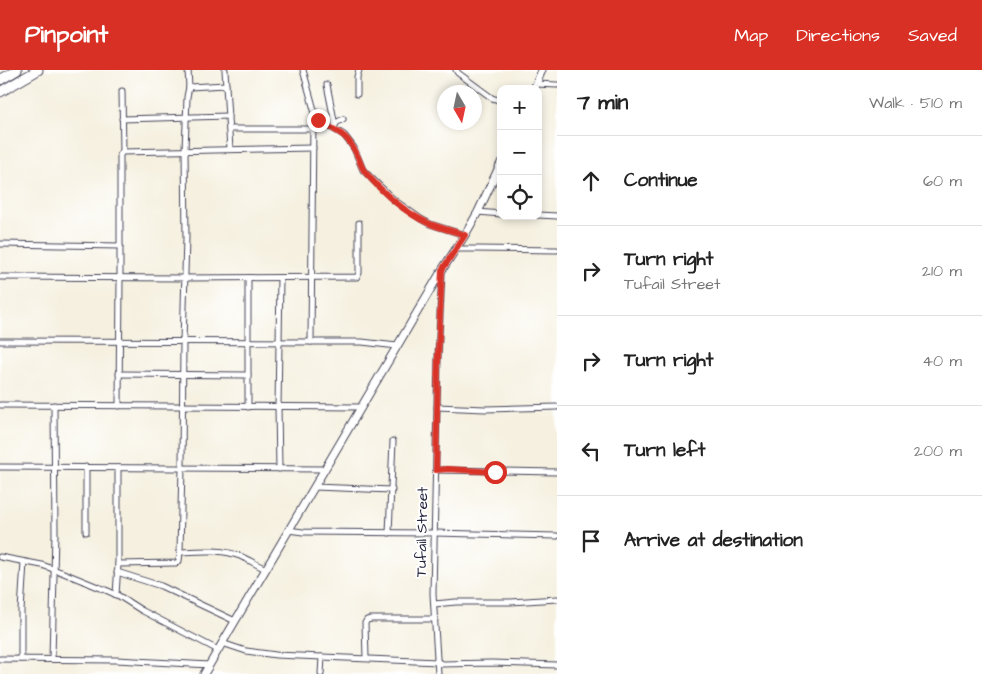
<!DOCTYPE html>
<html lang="en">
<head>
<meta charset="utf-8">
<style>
  :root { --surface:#fff; --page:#f6f6f6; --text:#222; --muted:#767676; --line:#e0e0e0; --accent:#d93025 }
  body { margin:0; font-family:"Architects Daughter",sans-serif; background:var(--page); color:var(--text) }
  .controls { position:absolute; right:15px; top:15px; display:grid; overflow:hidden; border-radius:10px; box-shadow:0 2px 8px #0003 }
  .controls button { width:45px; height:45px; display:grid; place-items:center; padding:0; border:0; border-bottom:1px solid var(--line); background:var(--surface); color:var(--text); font:25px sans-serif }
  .compass { position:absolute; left:437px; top:15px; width:45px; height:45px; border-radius:50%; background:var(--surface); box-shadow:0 2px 8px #0003; rotate:171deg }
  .stop { position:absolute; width:15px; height:15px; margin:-11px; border:4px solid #d93025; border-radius:50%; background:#fff }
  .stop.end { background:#d93025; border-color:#fff; box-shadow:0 1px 5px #0008 }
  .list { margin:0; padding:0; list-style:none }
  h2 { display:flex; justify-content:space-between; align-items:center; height:65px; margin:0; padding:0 20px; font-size:21px }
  h2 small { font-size:16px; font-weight:400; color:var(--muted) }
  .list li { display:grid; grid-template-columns:32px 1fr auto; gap:15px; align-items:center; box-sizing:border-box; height:90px; padding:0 20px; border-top:1px solid var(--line) }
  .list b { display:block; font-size:19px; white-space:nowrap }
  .list p { margin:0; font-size:16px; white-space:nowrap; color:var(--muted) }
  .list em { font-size:16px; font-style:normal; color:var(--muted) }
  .icon { flex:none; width:28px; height:28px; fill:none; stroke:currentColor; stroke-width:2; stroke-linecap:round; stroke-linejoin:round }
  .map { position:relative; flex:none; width:557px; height:604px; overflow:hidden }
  header { display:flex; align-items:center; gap:30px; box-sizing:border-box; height:70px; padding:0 25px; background:var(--accent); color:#fff }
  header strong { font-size:24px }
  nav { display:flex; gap:28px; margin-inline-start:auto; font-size:18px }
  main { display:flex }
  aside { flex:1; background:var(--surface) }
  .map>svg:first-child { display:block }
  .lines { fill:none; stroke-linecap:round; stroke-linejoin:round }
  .street-casing { stroke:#424154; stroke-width:7 }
  .secondary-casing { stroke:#424154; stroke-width:9 }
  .highway-casing { stroke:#424154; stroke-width:11 }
  .street { stroke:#fff; stroke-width:5 }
  .secondary { stroke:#fff; stroke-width:7 }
  .highway { stroke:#fff; stroke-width:9 }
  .route { stroke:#d93025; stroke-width:6 }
  .labels { text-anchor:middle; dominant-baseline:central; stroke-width:4; stroke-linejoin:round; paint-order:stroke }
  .street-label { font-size:15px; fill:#22223b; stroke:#fff }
</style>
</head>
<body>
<header>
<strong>Pinpoint</strong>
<nav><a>Map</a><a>Directions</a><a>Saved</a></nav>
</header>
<main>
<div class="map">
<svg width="557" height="604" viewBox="0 0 557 604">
  <rect width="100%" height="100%" fill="#fff"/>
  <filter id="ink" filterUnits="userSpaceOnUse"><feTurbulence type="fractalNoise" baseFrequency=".02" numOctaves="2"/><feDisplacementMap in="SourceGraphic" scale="10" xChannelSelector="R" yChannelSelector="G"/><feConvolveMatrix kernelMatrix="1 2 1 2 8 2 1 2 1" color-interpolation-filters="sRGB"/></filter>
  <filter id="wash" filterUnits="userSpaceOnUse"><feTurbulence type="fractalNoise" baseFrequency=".0096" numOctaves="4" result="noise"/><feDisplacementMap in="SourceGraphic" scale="20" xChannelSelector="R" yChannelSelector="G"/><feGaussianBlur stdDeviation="1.12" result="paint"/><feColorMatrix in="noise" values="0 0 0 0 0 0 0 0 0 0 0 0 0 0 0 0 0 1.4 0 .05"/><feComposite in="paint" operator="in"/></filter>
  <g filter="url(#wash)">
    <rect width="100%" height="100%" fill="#f5f0df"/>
  </g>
  <g filter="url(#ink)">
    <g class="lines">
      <g class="street-casing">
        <g id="street">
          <path d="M188,0l1,17 -2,10 -2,53 1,88 -3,104 -1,126 -2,84c20,-1 41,-3 60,4 9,4 17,9 26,13"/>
          <polyline points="225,0 230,79"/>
          <polyline points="303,0 316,47 321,52 339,62 344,65 354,78 363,100 394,130 421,149 430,154 465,165"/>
          <polyline points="456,0 458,3 492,28 501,31"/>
          <polyline points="536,14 557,15"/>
          <polyline points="327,15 335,55"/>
          <polyline points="189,17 226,15"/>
          <polyline points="122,21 123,81"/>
          <polyline points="357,24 357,7 359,0"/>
          <polyline points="122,49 228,46"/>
          <polyline points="335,56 336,53 343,49"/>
          <polyline points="229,59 313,59"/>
          <polyline points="478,142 501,144"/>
          <polyline points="538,145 557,146"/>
          <polyline points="0,174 120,176"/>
          <polyline points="455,179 476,179 557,180"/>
          <polyline points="0,207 185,208 357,207 359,203 359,153"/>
          <polyline points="248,208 248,337"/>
          <polyline points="0,271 311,272 362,272 397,276"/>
          <polyline points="311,272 313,51 314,43"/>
          <polyline points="119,304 248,305"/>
          <polyline points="0,335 361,337"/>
          <polyline points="119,336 120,208 120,85 122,82 313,78"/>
          <polyline points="437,337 485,339 557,337"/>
          <polyline points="0,397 324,399"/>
          <polyline points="279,399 278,337 280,208"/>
          <polyline points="436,400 557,402"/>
          <polyline points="314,417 392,420"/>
          <polyline points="288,460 303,462 434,463 557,466"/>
          <polyline points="86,462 86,397"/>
          <polyline points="389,463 393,371"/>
          <polyline points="0,487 42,495 61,502 108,521 119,526 141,540 218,580"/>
          <polyline points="118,494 176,493 179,491 180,482"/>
          <polyline points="117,502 161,516 235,551"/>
          <polyline points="116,525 118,494 118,398"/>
          <polyline points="434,534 456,532 511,532 557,529"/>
          <polyline points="222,573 246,581 276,585 438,592 442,594 492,593 557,595"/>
          <polyline points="366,588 365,553 367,550 371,549 435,549"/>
          <polyline points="0,589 116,590 210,595"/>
          <polyline points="21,589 21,541 24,492"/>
          <polyline points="52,589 55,463 54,335"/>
          <polyline points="321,604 322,587"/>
          <polyline points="438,604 433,524 438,287 442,202"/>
        </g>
      </g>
      <g class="secondary-casing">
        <g id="secondary">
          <polyline points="534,19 542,0"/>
          <polyline points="204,604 442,200 465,165 478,142 501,93"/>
        </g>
      </g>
      <g class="highway-casing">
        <g id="highway">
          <polyline points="0,10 17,0"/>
          <polyline points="0,22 38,0"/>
        </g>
      </g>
      <use href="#street" class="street"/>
      <use href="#secondary" class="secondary"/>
      <use href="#highway" class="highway"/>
    </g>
  </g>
  <g class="lines" filter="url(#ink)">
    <path class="route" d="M318,50l3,2c19,11 26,12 36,33 3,6 4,12 8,17 17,20 39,40 63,51 12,5 25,8 37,12l-23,35 -4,87 -2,113 12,-1 47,3"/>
  </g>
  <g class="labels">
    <g class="street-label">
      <text transform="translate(422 462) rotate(-89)">Tufail Street</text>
    </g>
  </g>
</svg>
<div class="controls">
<button>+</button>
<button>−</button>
<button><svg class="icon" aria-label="locate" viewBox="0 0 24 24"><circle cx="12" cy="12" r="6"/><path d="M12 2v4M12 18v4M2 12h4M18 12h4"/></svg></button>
</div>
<svg class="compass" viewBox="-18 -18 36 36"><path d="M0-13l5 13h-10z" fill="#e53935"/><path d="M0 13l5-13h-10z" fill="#767676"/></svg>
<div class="stop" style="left:495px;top:402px"></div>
<div class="stop end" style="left:318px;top:50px"></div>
</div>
<aside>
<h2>7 min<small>Walk · 510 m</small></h2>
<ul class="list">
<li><svg class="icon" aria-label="ahead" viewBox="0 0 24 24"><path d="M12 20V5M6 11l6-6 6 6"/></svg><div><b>Continue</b></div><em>60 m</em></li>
<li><svg class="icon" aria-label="right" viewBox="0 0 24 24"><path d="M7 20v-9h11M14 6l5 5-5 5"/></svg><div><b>Turn right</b><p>Tufail Street</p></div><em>210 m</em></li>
<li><svg class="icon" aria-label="right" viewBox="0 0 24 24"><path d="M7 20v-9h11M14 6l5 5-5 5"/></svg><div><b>Turn right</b></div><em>40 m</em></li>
<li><svg class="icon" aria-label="left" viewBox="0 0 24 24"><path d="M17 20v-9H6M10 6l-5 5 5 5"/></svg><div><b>Turn left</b></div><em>200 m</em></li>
<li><svg class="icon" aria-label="arrive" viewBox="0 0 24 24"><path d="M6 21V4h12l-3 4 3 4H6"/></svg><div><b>Arrive at destination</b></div></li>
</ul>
</aside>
</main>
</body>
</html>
